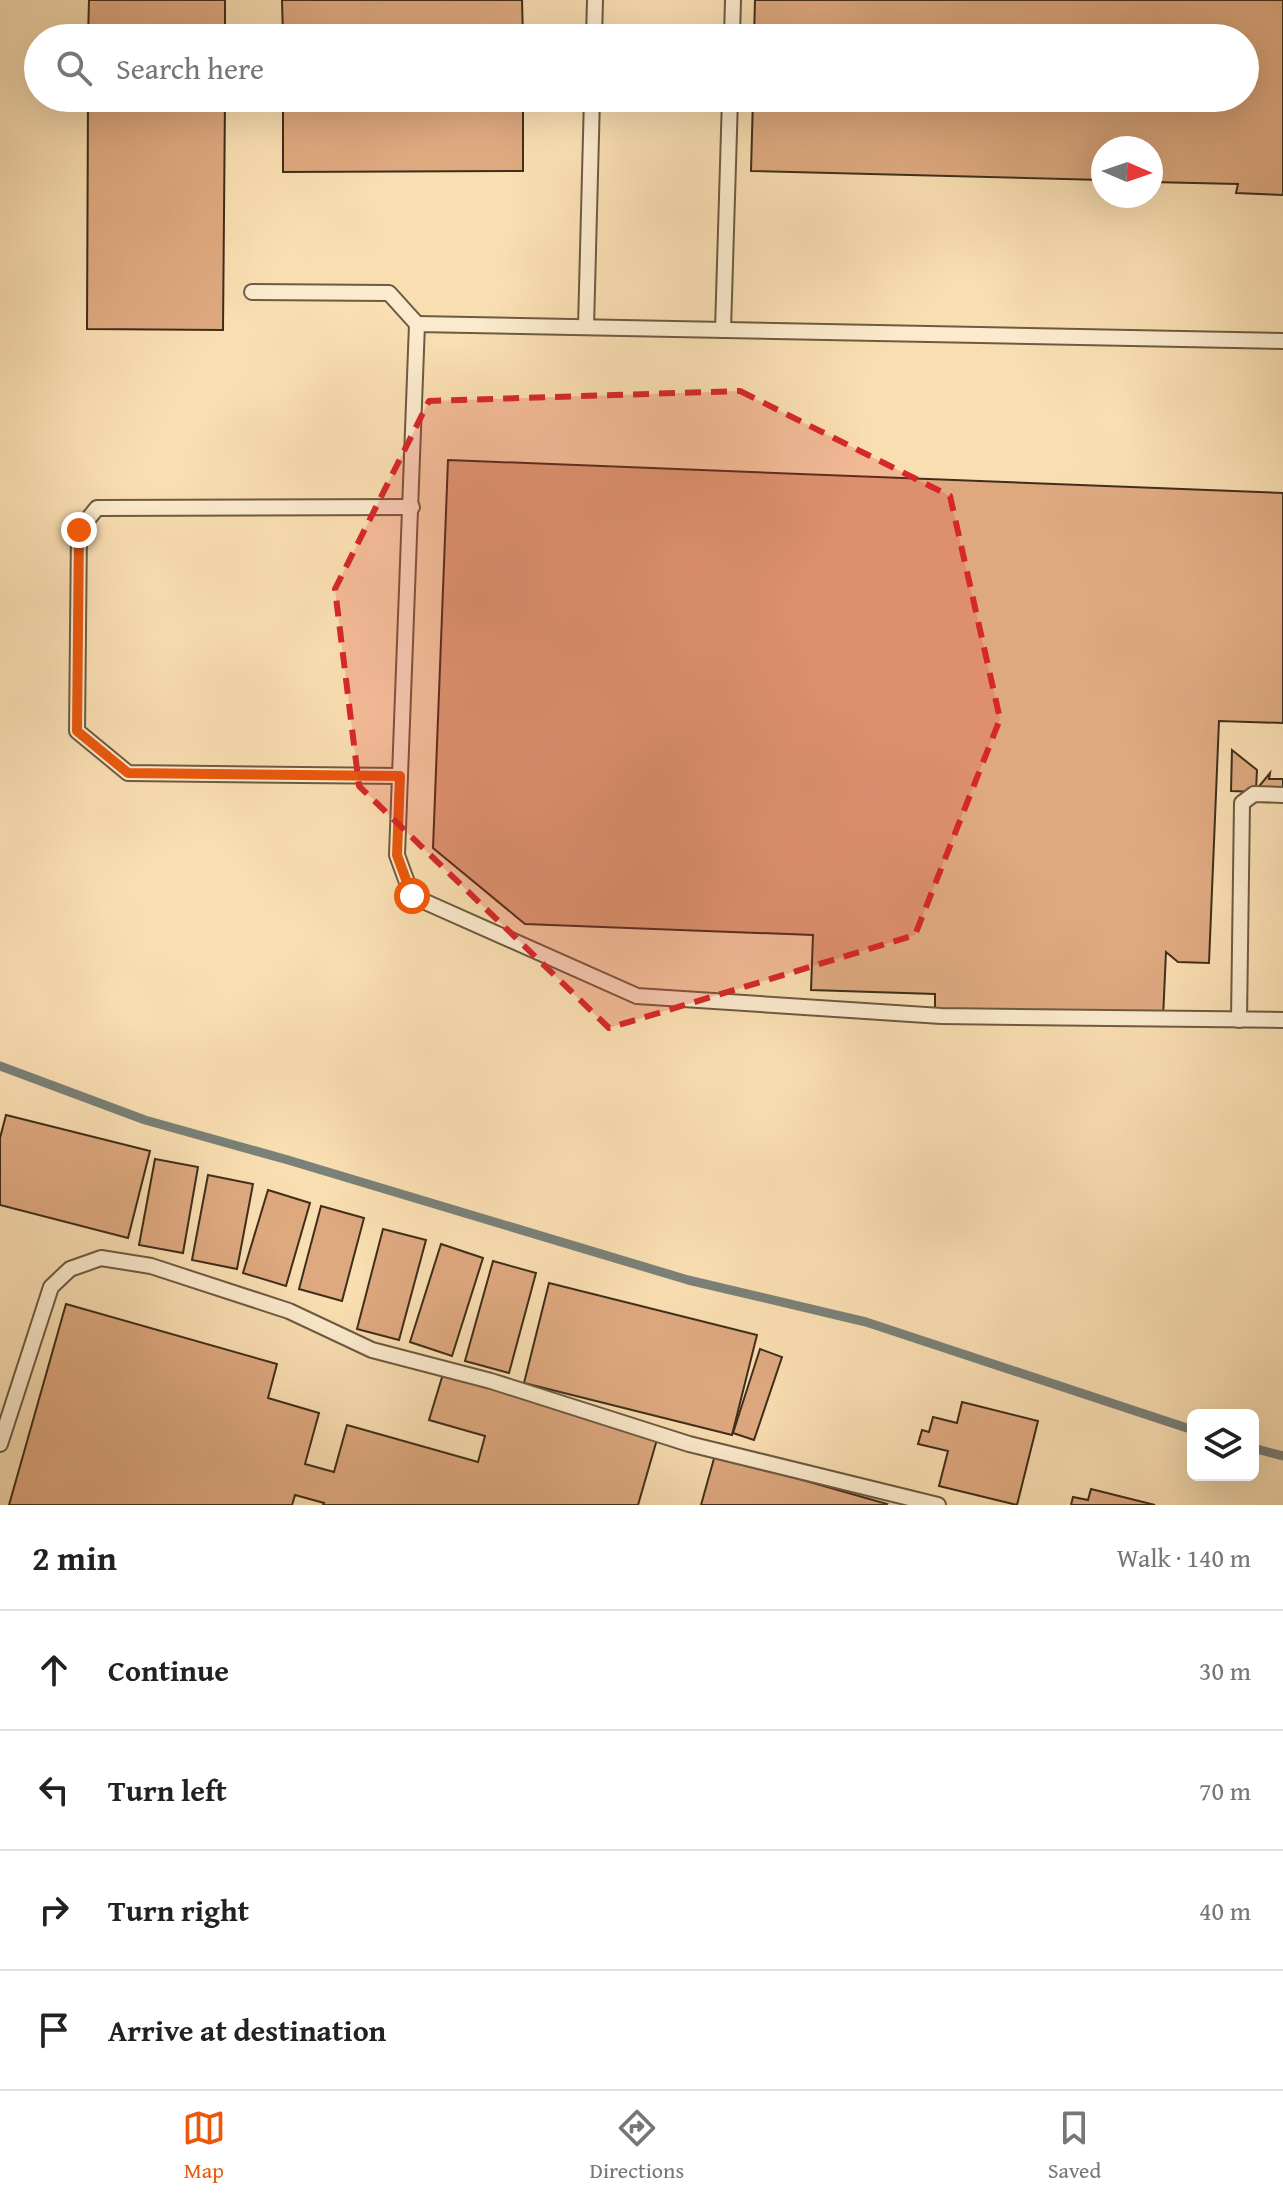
<!DOCTYPE html>
<html lang="en">
<head>
<meta charset="utf-8">
<style>
  :root { --surface:#fff; --page:#f6f6f6; --text:#222; --muted:#767676; --line:#e0e0e0; --accent:#ea580c }
  body { margin:0; font-family:"Gentium Book Plus",serif; background:var(--page); color:var(--text) }
  .controls { position:absolute; right:24px; bottom:24px; display:grid; overflow:hidden; border-radius:12px; box-shadow:0 8px 32px #0002 }
  .controls button { width:72px; height:72px; display:grid; place-items:center; padding:0; border:0; border-bottom:2px solid var(--line); background:var(--surface); color:var(--text); font:40px sans-serif }
  .compass { position:absolute; left:1091px; top:136px; width:72px; height:72px; border-radius:50%; background:var(--surface); box-shadow:0 8px 32px #0002; rotate:92deg }
  .stop { position:absolute; width:24px; height:24px; margin:-18px; border:6px solid #ea580c; border-radius:50%; background:#fff }
  .stop.end { background:#ea580c; border-color:#fff; box-shadow:0 2px 8px #0008 }
  .list { margin:0; padding:0; list-style:none }
  h2 { display:flex; justify-content:space-between; align-items:center; height:104px; margin:0; padding:0 32px; font-size:34px }
  h2 small { font-size:26px; font-weight:400; color:var(--muted) }
  .list li { display:grid; grid-template-columns:52px 1fr auto; gap:24px; align-items:center; box-sizing:border-box; height:120px; padding:0 32px; border-top:2px solid var(--line) }
  .list b { display:block; font-size:30px; white-space:nowrap }
  .list em { font-size:26px; font-style:normal; color:var(--muted) }
  .icon { flex:none; width:44px; height:44px; fill:none; stroke:currentColor; stroke-width:2; stroke-linecap:round; stroke-linejoin:round }
  .map { position:relative; flex:none; width:1283px; height:1505px; overflow:hidden }
  .search { position:absolute; background:var(--surface); box-shadow:0 8px 32px #0002; left:24px; right:24px; top:24px; height:88px; display:flex; align-items:center; gap:20px; box-sizing:border-box; padding:0 28px; border-radius:44px; color:var(--muted); font-size:30px }
  .sheet { height:584px; background:var(--surface) }
  nav { display:flex; justify-content:space-around; align-items:center; box-sizing:border-box; height:112px; border-top:2px solid var(--line); background:var(--surface); font-size:22px; color:var(--muted) }
  nav a { display:grid; justify-items:center; gap:4px }
  nav .on { color:var(--accent) }
  .map>svg:first-child { display:block }
  .lines { fill:none; stroke-linecap:round; stroke-linejoin:round }
  .stream { stroke:#7a8178; stroke-width:9 }
  .building { fill:#dfa980; stroke:#3f2e1a; stroke-width:2 }
  .lane-casing { stroke:#6e5a40; stroke-width:18 }
  .lane { stroke:#fbeacd; stroke-width:14 }
  .route { stroke:#ea580c; stroke-width:10 }
  .marked { fill:#d62828; fill-opacity:0.2; stroke:#d62828; stroke-width:6; stroke-dasharray:16 10; stroke-linejoin:round }
</style>
</head>
<body>
<div class="map">
<svg width="1283" height="1505" viewBox="0 0 1283 1505">
  <rect width="100%" height="100%" fill="#f9deb2"/>
  <filter id="stains"><feTurbulence type="fractalNoise" baseFrequency=".0025" numOctaves="4"/><feColorMatrix values="0 0 0 0 .2 0 0 0 0 .09 0 0 0 0 .02 0 0 0 .5 -.17"/></filter>
  <radialGradient id="worn" r=".72"><stop offset=".6" stop-color="#630" stop-opacity="0"/><stop offset="1" stop-color="#630" stop-opacity=".3"/></radialGradient>
  <g class="lines">
    <g class="stream">
      <polyline points="0,1066 145,1120 288,1160 688,1280 866,1322 1193,1430"/>
      <polyline points="1253,1448 1283,1456"/>
    </g>
  </g>
  <g class="building">
    <polygon points="89,0 225,0 225,38 88,38"/>
    <polygon points="282,0 522,0 523,38 283,38"/>
    <polygon points="755,0 1283,0 1283,195 1236,193 1238,184 1151,182 1151,148 1103,148 1103,180 751,171 753,98 1245,98 1245,38 754,38"/>
    <polygon points="88,98 225,98 223,330 87,329"/>
    <polygon points="283,98 523,98 523,171 283,172"/>
    <polygon points="448,460 1283,493 1283,723 1219,721 1209,963 1178,962 1166,952 1163,1018 935,1010 935,994 811,990 813,935 525,924 433,848"/>
    <polygon points="1232,750 1257,770 1256,790 1270,773 1269,779 1283,779 1283,793 1231,791"/>
    <polygon points="6,1115 150,1151 128,1238 0,1205 0,1138"/>
    <polygon points="155,1159 198,1167 183,1253 139,1245"/>
    <polygon points="208,1175 253,1184 237,1269 192,1260"/>
    <polygon points="268,1190 310,1203 286,1286 243,1273"/>
    <polygon points="321,1206 364,1218 342,1301 299,1289"/>
    <polygon points="383,1229 426,1240 399,1340 357,1329"/>
    <polygon points="441,1244 483,1258 452,1356 410,1342"/>
    <polygon points="493,1261 536,1273 509,1373 465,1361"/>
    <polygon points="549,1283 757,1335 732,1435 524,1383"/>
    <polygon points="66,1304 277,1364 268,1398 319,1413 305,1464 334,1472 347,1425 478,1462 485,1436 429,1420 443,1374 658,1436 638,1505 323,1505 324,1503 295,1495 292,1505 9,1505"/>
    <polygon points="760,1349 782,1357 754,1440 733,1433"/>
    <polygon points="962,1402 1038,1421 1017,1505 939,1486 948,1451 918,1444 922,1430 929,1432 933,1417 957,1423"/>
    <polygon points="715,1455 887,1504 886,1505 701,1505"/>
    <polygon points="1091,1489 1155,1505 1071,1505 1073,1497 1088,1500"/>
  </g>
  <g class="lines">
    <g class="lane-casing">
      <g id="lane">
        <polyline points="594,38 595,0"/>
        <polyline points="732,38 733,0"/>
        <polyline points="252,292 389,293 417,324"/>
        <polyline points="586,327 592,98"/>
        <polyline points="723,330 730,98"/>
        <polyline points="1283,341 417,324 397,855 412,896 637,996 941,1016 1283,1020"/>
        <polyline points="400,776 128,773 77,731 79,530 97,508 412,507"/>
        <polyline points="1239,1020 1242,803 1254,794 1283,795"/>
        <polyline points="0,1444 51,1287 70,1269 101,1258 151,1266 289,1311 372,1350 491,1381 689,1444 938,1505"/>
      </g>
    </g>
    <use href="#lane" class="lane"/>
  </g>
  <g class="lines">
    <polyline class="route" points="79,530 77,731 128,773 400,776 397,855 412,896"/>
  </g>
  <path class="marked" d="M740,391l210,105 50,223 -85,216 -306,93 -250,-242 -24,-197 94,-188z"/>
  <rect width="100%" height="100%" filter="url(#stains)"/>
  <rect width="100%" height="100%" fill="url(#worn)"/>
</svg>
<div class="controls">
<button><svg class="icon" aria-label="layers" viewBox="0 0 24 24"><path d="M12 4l9 5-9 5-9-5zM3 14l9 5 9-5"/></svg></button>
</div>
<svg class="compass" viewBox="-18 -18 36 36"><path d="M0-13l5 13h-10z" fill="#e53935"/><path d="M0 13l5-13h-10z" fill="#767676"/></svg>
<div class="stop" style="left:412px;top:896px"></div>
<div class="stop end" style="left:79px;top:530px"></div>
<div class="search"><svg class="icon" aria-label="search" viewBox="0 0 24 24"><circle cx="10" cy="10" r="6"/><path d="M15 15l6 6"/></svg>Search here</div>
</div>
<section class="sheet">
<h2>2 min<small>Walk · 140 m</small></h2>
<ul class="list">
<li><svg class="icon" aria-label="ahead" viewBox="0 0 24 24"><path d="M12 20V5M6 11l6-6 6 6"/></svg><div><b>Continue</b></div><em>30 m</em></li>
<li><svg class="icon" aria-label="left" viewBox="0 0 24 24"><path d="M17 20v-9H6M10 6l-5 5 5 5"/></svg><div><b>Turn left</b></div><em>70 m</em></li>
<li><svg class="icon" aria-label="right" viewBox="0 0 24 24"><path d="M7 20v-9h11M14 6l5 5-5 5"/></svg><div><b>Turn right</b></div><em>40 m</em></li>
<li><svg class="icon" aria-label="arrive" viewBox="0 0 24 24"><path d="M6 21V4h12l-3 4 3 4H6"/></svg><div><b>Arrive at destination</b></div></li>
</ul>
</section>
<nav>
<a class="on"><svg class="icon" aria-label="map" viewBox="0 0 24 24"><path d="M3 6l6-2 6 2 6-2v14l-6 2-6-2-6 2zM9 4v14M15 6v14"/></svg>Map</a>
<a><svg class="icon" aria-label="directions" viewBox="0 0 24 24"><path d="M12 3l9 9-9 9-9-9zM9 14v-3h6M13 9l2 2-2 2"/></svg>Directions</a>
<a><svg class="icon" aria-label="saved" viewBox="0 0 24 24"><path d="M7 4h10v16l-5-4-5 4z"/></svg>Saved</a>
</nav>
</body>
</html>
